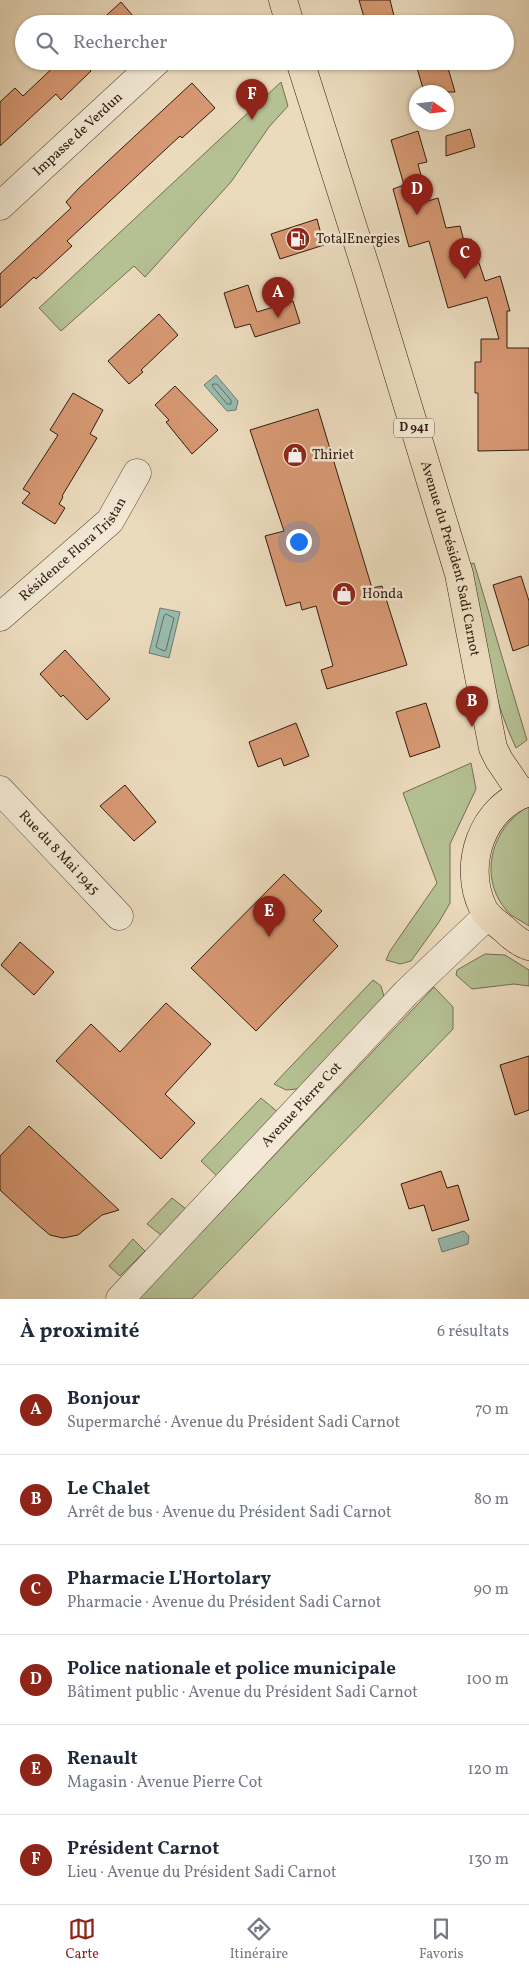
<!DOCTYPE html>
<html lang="fr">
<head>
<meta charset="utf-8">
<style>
  :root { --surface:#fff; --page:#f2f2f3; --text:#1f2937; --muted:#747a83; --line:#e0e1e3; --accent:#8f2418 }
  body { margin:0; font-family:Vollkorn,serif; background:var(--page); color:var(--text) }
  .compass { position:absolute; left:409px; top:85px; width:45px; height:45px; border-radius:50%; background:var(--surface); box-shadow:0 1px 4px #0004; rotate:104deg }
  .you { position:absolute; left:298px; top:541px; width:18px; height:18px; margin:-12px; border:4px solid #fff; border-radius:50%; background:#1a73e8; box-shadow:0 0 0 8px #1a73e833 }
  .badge { display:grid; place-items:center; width:32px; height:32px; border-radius:50%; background:var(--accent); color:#fff; font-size:16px; font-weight:700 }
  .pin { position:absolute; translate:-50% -41px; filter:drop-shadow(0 1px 2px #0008) }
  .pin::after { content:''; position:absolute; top:26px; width:18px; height:15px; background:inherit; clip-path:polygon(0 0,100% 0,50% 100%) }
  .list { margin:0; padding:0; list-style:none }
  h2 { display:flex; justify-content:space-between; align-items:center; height:65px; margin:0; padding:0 20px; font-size:21px }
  h2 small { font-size:16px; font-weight:400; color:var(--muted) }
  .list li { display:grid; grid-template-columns:32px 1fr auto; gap:15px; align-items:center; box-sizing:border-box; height:90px; padding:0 20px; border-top:1px solid var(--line) }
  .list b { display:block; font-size:19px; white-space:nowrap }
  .list p { margin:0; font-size:16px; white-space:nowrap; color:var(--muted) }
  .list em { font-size:16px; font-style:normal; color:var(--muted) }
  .icon { flex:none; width:28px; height:28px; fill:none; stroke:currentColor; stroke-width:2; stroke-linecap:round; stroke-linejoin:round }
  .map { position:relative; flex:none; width:529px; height:1299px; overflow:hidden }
  .search { position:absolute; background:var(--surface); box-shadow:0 1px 4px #0004; left:15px; right:15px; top:15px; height:55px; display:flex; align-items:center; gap:12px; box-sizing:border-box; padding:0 18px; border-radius:28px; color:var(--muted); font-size:19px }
  .sheet { height:605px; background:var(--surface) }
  nav { display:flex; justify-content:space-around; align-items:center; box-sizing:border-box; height:70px; border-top:1px solid var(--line); background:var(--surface); font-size:14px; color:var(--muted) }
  nav a { display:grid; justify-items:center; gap:2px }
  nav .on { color:var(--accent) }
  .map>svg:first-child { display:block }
  .green { fill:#b5c193; stroke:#746e52 }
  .water { fill:#98bbaf; stroke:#6f7b70 }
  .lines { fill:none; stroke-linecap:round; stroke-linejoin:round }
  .shore { stroke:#656c60; stroke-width:1 }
  .building { fill:#d79973; stroke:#321c11 }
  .minor-casing { stroke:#604c3c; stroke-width:29 }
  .major-casing { stroke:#321c11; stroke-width:29 }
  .minor { stroke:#f2e8d4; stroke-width:28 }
  .major { stroke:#ebdbbd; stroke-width:28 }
  .labels { text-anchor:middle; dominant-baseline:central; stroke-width:5; stroke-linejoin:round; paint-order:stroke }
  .shield { fill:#f2e8d4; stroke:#6c594c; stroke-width:1 }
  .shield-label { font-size:12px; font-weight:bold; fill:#321c11 }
  .street-label { font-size:14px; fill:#321c11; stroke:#f2e8d4 }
  .poi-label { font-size:14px; fill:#321c11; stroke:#f2e8d4; text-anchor:start }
</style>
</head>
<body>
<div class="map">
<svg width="529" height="1299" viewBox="0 0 529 1299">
  <rect width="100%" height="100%" fill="#ebdbbd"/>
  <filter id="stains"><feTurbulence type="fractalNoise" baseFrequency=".004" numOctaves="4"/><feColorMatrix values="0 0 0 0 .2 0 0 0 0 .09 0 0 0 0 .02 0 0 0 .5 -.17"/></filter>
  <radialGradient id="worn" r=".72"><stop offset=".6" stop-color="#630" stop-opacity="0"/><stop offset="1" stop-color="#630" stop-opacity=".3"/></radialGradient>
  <g class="green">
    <polygon points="281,82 288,106 269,127 231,182 145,277 134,266 61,331 39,308"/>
    <path d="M474,563l53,177 -11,8c-27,-57 -36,-122 -50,-183z"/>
    <polygon points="471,763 476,789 450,844 450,903 439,922 411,961 400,964 386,960 390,951 437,883 403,793"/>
    <path d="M529,807v119c-7,-5 -17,-9 -22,-15 -25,-28 -19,-69 6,-93 6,-5 9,-9 16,-11z"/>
    <polygon points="485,954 505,955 529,970 529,986 514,984 472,989 456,975 457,970"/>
    <polygon points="373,980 381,986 385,1000 306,1088 286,1090 274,1084"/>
    <polygon points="434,987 453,1007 453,1029 192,1299 138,1299"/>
    <polygon points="261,1098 279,1113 218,1177 201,1161"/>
    <polygon points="172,1198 186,1209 161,1235 147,1224"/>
    <polygon points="133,1239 145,1251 120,1276 109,1266"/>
  </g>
  <g class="water">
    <polygon points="216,375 238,401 236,410 227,411 204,385"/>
    <polygon points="160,608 180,612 169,658 149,653"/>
    <polygon points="464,1231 469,1236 468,1244 442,1252 438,1239"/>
  </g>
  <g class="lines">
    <g class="shore">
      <polygon points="213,384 217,384 231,400 231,404 227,404 213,387"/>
      <polygon points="166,614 174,618 166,650 164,651 156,647 164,616"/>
    </g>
  </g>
  <g class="building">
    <polygon points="359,0 390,0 394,16 389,17 391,24 366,24"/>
    <polygon points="121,2 140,24 97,24"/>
    <polygon points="60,61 81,61 91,71 61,100 56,94 0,146 0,102 15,88 23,96"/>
    <polygon points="415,61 446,61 455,92 424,92"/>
    <polygon points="192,83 215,108 182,138 180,136 67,241 72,246 36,279 34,277 0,308 0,274 71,208 66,202 79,188"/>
    <polygon points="470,129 475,147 446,156 446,136"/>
    <polygon points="418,131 427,162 418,164 428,201 438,198 446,228 460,226 464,241 471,239 485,281 500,276 510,311 507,311 507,348 529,348 529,450 478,451 478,393 475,393 475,362 481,362 481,339 499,339 487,297 448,308 429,241 409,247 393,189 404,185 391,140"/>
    <polygon points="317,219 324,245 280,259 271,234"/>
    <polygon points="248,285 257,312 293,301 300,323 255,337 250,324 235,328 224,293"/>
    <polygon points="159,314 178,335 141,370 143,372 129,384 108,361"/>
    <polygon points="175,386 218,430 192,454 166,422 169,420 155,405"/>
    <polygon points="73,393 103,410 90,434 97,438 62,496 63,497 59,504 65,508 55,524 22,503 30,493 23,489 58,435 50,430"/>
    <polygon points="318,409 372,588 382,586 407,665 327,689 321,670 333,666 316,606 302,610 300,602 286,606 265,536 284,531 250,430"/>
    <polygon points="521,576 529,601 529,645 513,651 493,585"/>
    <polygon points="65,650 110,699 87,720 63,695 61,697 40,674"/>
    <polygon points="426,703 440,747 410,757 396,712"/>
    <polygon points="296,723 309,756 284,766 281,758 258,767 249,742"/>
    <polygon points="125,785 156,822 134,841 100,806"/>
    <polygon points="284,874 322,911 313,920 338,946 256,1031 191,968"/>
    <polygon points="20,942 54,972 34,995 1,965"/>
    <polygon points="166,1003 211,1044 165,1094 195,1123 161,1159 56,1061 91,1024 120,1052"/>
    <polygon points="529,1056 529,1110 515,1115 500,1065"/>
    <polygon points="29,1126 119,1210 102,1215 78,1235 63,1238 50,1235 37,1224 0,1190 0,1156"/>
    <polygon points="441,1171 447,1188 458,1185 469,1220 432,1231 424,1205 409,1209 401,1184"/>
  </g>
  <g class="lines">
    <g class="minor-casing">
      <g id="minor">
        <path id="s1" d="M0,206l157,-145"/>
        <path id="s2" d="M0,617l110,-96 27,-48"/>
        <path id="s3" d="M0,790l119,126"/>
        <path id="s4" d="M120,1299l286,-306 82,-78"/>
      </g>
    </g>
    <g class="major-casing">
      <g id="major">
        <polyline points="283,0 290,24"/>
        <path id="s5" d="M300,61l68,214 91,299 34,174 6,12 23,34"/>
        <path d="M529,792c-47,14 -67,73 -46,116 4,9 14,15 21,21 8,8 15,14 25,17"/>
      </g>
    </g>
    <use href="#minor" class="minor"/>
    <use href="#major" class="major"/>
  </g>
  <defs>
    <g id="fuel-disc" transform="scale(1.25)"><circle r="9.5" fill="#8f2418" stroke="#f2e8d4"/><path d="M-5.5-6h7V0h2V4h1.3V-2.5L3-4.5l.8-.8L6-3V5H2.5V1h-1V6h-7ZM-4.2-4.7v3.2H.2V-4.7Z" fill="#fff"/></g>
    <g id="shop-disc" transform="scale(1.25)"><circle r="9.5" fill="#8f2418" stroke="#f2e8d4"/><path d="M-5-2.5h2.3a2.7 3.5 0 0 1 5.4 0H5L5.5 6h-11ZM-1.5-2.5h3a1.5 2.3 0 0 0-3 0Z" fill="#fff"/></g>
  </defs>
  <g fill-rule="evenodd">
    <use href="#fuel-disc" x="298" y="239"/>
    <use href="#shop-disc" x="295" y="455"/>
    <use href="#shop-disc" x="344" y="594"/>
  </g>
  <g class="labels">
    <rect class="shield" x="394" y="418.5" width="40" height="19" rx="4"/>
    <g class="shield-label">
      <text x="414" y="428">D 941</text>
    </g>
    <g class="street-label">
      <text stroke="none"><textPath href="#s1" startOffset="106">Impasse de Verdun</textPath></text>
      <text stroke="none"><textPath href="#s2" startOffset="100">Résidence Flora Tristan</textPath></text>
      <text stroke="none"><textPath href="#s5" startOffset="520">Avenue du Président Sadi Carnot</textPath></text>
      <text stroke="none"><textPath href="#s3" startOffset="86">Rue du 8 Mai 1945</textPath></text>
      <text stroke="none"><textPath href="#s4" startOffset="266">Avenue Pierre Cot</textPath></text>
    </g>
    <g class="poi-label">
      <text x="316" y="239">TotalEnergies</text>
      <text x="312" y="455">Thiriet</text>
      <text x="362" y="594">Honda</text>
    </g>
  </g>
  <rect width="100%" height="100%" filter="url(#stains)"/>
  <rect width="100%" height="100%" fill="url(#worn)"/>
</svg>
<svg class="compass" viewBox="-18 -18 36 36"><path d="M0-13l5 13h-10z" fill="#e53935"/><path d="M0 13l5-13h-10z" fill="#747a83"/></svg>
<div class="you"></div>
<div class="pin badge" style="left:278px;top:318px">A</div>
<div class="pin badge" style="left:472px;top:727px">B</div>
<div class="pin badge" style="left:465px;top:279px">C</div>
<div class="pin badge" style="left:417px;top:215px">D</div>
<div class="pin badge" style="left:269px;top:937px">E</div>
<div class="pin badge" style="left:252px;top:120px">F</div>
<div class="search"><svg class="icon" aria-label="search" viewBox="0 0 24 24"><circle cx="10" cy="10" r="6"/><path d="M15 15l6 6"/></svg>Rechercher</div>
</div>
<section class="sheet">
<h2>À proximité<small>6 résultats</small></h2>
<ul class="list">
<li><span class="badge">A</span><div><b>Bonjour</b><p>Supermarché · Avenue du Président Sadi Carnot</p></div><em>70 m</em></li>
<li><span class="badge">B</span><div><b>Le Chalet</b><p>Arrêt de bus · Avenue du Président Sadi Carnot</p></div><em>80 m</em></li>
<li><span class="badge">C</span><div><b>Pharmacie L'Hortolary</b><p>Pharmacie · Avenue du Président Sadi Carnot</p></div><em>90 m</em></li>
<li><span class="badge">D</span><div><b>Police nationale et police municipale</b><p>Bâtiment public · Avenue du Président Sadi Carnot</p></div><em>100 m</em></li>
<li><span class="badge">E</span><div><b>Renault</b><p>Magasin · Avenue Pierre Cot</p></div><em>120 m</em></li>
<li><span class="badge">F</span><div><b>Président Carnot</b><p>Lieu · Avenue du Président Sadi Carnot</p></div><em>130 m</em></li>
</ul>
</section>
<nav>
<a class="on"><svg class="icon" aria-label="map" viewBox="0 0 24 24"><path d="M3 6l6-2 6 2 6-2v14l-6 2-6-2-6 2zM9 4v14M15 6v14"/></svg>Carte</a>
<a><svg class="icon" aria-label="directions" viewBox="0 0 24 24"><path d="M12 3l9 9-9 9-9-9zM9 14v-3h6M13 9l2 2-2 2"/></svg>Itinéraire</a>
<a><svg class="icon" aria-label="saved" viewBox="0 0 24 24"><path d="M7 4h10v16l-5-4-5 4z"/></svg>Favoris</a>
</nav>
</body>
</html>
